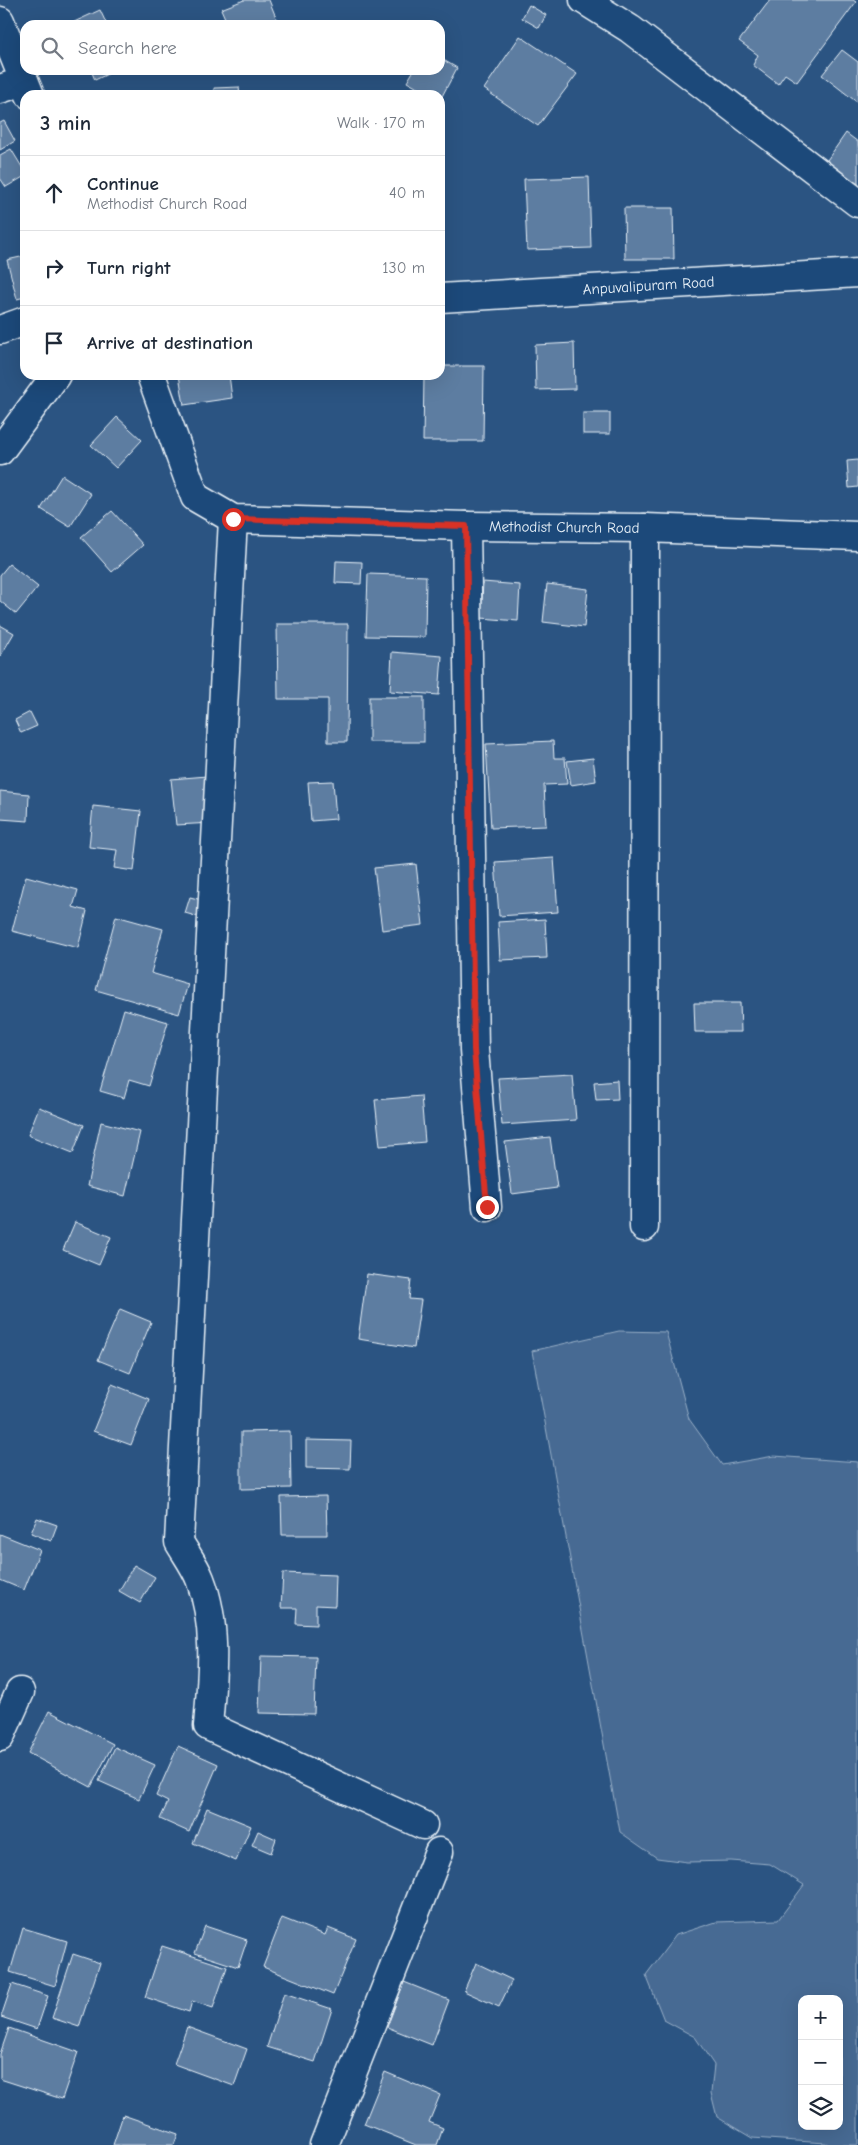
<!DOCTYPE html>
<html lang="en">
<head>
<meta charset="utf-8">
<style>
  :root { --surface:#fff; --page:#f6f6f7; --text:#1f2937; --muted:#747a83; --line:#e0e1e3 }
  body { margin:0; font-family:"Comic Neue",sans-serif; background:var(--page); color:var(--text) }
  .controls { position:absolute; right:15px; bottom:15px; display:grid; overflow:hidden; border-radius:10px; box-shadow:0 5px 20px #0002 }
  .controls button { width:45px; height:45px; display:grid; place-items:center; padding:0; border:0; border-bottom:1px solid var(--line); background:var(--surface); color:var(--text); font:25px sans-serif }
  .stop { position:absolute; width:15px; height:15px; margin:-11px; border:4px solid #d93025; border-radius:50%; background:#fff }
  .stop.end { background:#d93025; border-color:#fff; box-shadow:0 1px 5px #0008 }
  .list { margin:0; padding:0; list-style:none }
  h2 { display:flex; justify-content:space-between; align-items:center; height:65px; margin:0; padding:0 20px; font-size:21px }
  h2 small { font-size:16px; font-weight:400; color:var(--muted) }
  .list li { display:grid; grid-template-columns:32px 1fr auto; gap:15px; align-items:center; box-sizing:border-box; height:75px; padding:0 20px; border-top:1px solid var(--line) }
  .list b { display:block; font-size:19px; white-space:nowrap }
  .list p { margin:0; font-size:16px; white-space:nowrap; color:var(--muted) }
  .list em { font-size:16px; font-style:normal; color:var(--muted) }
  .icon { flex:none; width:28px; height:28px; fill:none; stroke:currentColor; stroke-width:2; stroke-linecap:round; stroke-linejoin:round }
  .map { position:relative; flex:none; width:858px; height:2145px; overflow:hidden }
  .search { position:absolute; background:var(--surface); box-shadow:0 5px 20px #0002; left:20px; top:20px; width:425px; height:55px; display:flex; align-items:center; gap:12px; box-sizing:border-box; padding:0 18px; border-radius:15px; color:var(--muted); font-size:19px }
  .panel { position:absolute; background:var(--surface); box-shadow:0 5px 20px #0002; left:20px; top:90px; width:425px; height:290px; border-radius:15px }
  .map>svg:first-child { display:block }
  .green { fill:#476b93; stroke:#98aec6; fill-rule:evenodd }
  .building { fill:#5d7da1; stroke:#e8f1f8 }
  .lines { fill:none; stroke-linecap:round; stroke-linejoin:round }
  .minor-casing { stroke:#e8f1f8; stroke-width:31 }
  .minor { stroke:#1f4a7a; stroke-width:28 }
  .route { stroke:#d93025; stroke-width:6 }
  .labels { text-anchor:middle; dominant-baseline:central; stroke-width:4.5; stroke-linejoin:round; paint-order:stroke }
  .street-label { font-size:15px; fill:#e8f1f8; stroke:#1f4a7a }
</style>
</head>
<body>
<div class="map">
<svg width="858" height="2145" viewBox="0 0 858 2145">
  <rect width="100%" height="100%" fill="#2b5482"/>
  <filter id="ink" filterUnits="userSpaceOnUse"><feTurbulence type="fractalNoise" baseFrequency=".02" numOctaves="2"/><feDisplacementMap in="SourceGraphic" scale="10" xChannelSelector="R" yChannelSelector="G"/><feConvolveMatrix kernelMatrix="1 2 1 2 8 2 1 2 1" color-interpolation-filters="sRGB"/></filter>
  <g filter="url(#ink)">
    <path class="green" d="M619,1331l47,1 23,87 33,46 52,-9 84,6v683h-29l-3,-2 -74,-5 -35,-21 -6,-24 3,-28 -19,-28 -31,-17 -18,-45 30,-40 40,-13 62,-2 26,-35 -34,-21 -39,-3 -44,1 -30,-4 -37,-26 -88,-481zM802,1999h37v127h-37z"/>
    <g class="building">
      <polygon points="244,0 269,0 279,25 228,25 221,9"/>
      <polygon points="770,0 853,0 856,2 797,82 785,74 778,84 753,65 758,55 739,41"/>
      <polygon points="529,5 546,15 539,28 522,18"/>
      <polygon points="100,10 107,25 73,25 72,23"/>
      <polygon points="520,36 577,74 538,126 484,89"/>
      <polygon points="842,50 858,62 858,103 822,75"/>
      <polygon points="440,58 457,68 440,100 440,95 430,95 407,82 414,70 440,70"/>
      <polygon points="91,70 116,70 95,80"/>
      <polygon points="239,87 240,95 214,95 214,88"/>
      <polygon points="169,90 170,95 144,95 144,93"/>
      <polygon points="4,121 15,141 0,150 0,123"/>
      <polygon points="846,133 858,142 858,186 825,163"/>
      <polygon points="11,149 25,172 25,176 6,187 0,178 0,155"/>
      <polygon points="589,177 591,248 527,250 524,179"/>
      <polygon points="624,208 673,208 674,259 625,259"/>
      <polygon points="25,256 25,297 17,299 7,260"/>
      <polygon points="574,343 575,389 536,390 535,345"/>
      <polygon points="440,366 484,366 483,441 423,441 424,375 440,375"/>
      <polygon points="179,375 229,375 232,398 184,405"/>
      <rect x="583" y="413" width="27" height="21"/>
      <polygon points="117,417 142,440 116,468 91,445"/>
      <polygon points="858,460 858,487 849,488 847,461"/>
      <polygon points="62,475 91,494 70,527 41,509"/>
      <polygon points="112,511 143,545 112,572 81,537"/>
      <polygon points="336,561 362,562 361,584 335,583"/>
      <polygon points="9,564 38,587 16,614 0,601 0,575"/>
      <polygon points="368,574 426,576 425,637 366,636"/>
      <polygon points="483,582 520,585 518,621 481,618"/>
      <polygon points="547,584 588,589 584,627 543,622"/>
      <polygon points="277,624 348,624 347,742 328,742 328,699 278,699"/>
      <polygon points="0,625 14,633 0,657"/>
      <polygon points="392,652 442,656 439,695 390,691"/>
      <rect x="369" y="697" width="55" height="45"/>
      <polygon points="30,712 37,726 21,733 15,720"/>
      <polygon points="553,741 554,758 565,758 567,784 544,785 546,826 491,828 486,744"/>
      <polygon points="593,758 596,781 571,785 567,761"/>
      <polygon points="207,776 212,823 176,825 171,779"/>
      <polygon points="333,781 336,819 311,821 308,782"/>
      <polygon points="0,791 29,794 28,821 0,819"/>
      <polygon points="93,806 141,811 134,871 114,868 117,850 89,847"/>
      <polygon points="554,858 558,912 499,916 495,862"/>
      <polygon points="416,864 423,925 382,930 374,868"/>
      <polygon points="26,876 78,890 73,907 87,911 78,948 12,931"/>
      <polygon points="190,897 210,902 206,919 185,913"/>
      <polygon points="116,916 163,929 151,973 188,984 179,1014 96,990"/>
      <polygon points="545,919 547,958 500,960 498,922"/>
      <polygon points="694,1003 740,1003 741,1032 695,1032"/>
      <polygon points="124,1009 168,1022 149,1086 129,1080 124,1098 100,1091"/>
      <polygon points="572,1074 576,1120 502,1125 498,1078"/>
      <polygon points="617,1080 618,1099 596,1100 594,1082"/>
      <polygon points="421,1096 425,1142 380,1146 375,1100"/>
      <polygon points="39,1107 84,1125 73,1153 28,1135"/>
      <polygon points="101,1122 140,1132 125,1196 87,1186"/>
      <polygon points="550,1137 557,1188 512,1194 505,1142"/>
      <polygon points="75,1222 111,1237 99,1265 63,1250"/>
      <polygon points="367,1274 411,1280 409,1299 421,1300 414,1348 358,1339"/>
      <polygon points="120,1309 151,1322 130,1373 98,1360"/>
      <polygon points="112,1384 149,1399 131,1445 93,1431"/>
      <polygon points="290,1431 291,1488 241,1489 241,1432"/>
      <polygon points="306,1440 351,1441 350,1469 306,1468"/>
      <polygon points="326,1496 327,1535 282,1535 281,1497"/>
      <polygon points="37,1518 57,1525 51,1541 31,1533"/>
      <polygon points="0,1534 40,1550 24,1590 0,1580"/>
      <polygon points="134,1565 155,1577 140,1603 119,1591"/>
      <polygon points="283,1573 336,1575 335,1606 316,1605 316,1625 296,1624 297,1608 281,1608"/>
      <polygon points="261,1656 316,1657 314,1714 259,1713"/>
      <polygon points="49,1711 113,1744 91,1787 28,1753"/>
      <polygon points="178,1746 218,1764 189,1832 160,1819 168,1802 156,1796"/>
      <polygon points="115,1747 155,1765 139,1799 99,1781"/>
      <polygon points="207,1808 251,1826 236,1861 193,1843"/>
      <polygon points="258,1831 276,1839 271,1853 252,1845"/>
      <polygon points="282,1918 325,1935 328,1928 356,1939 333,1995 263,1967"/>
      <polygon points="205,1926 247,1940 238,1967 195,1953"/>
      <polygon points="23,1928 67,1941 55,1986 10,1972"/>
      <polygon points="162,1946 227,1967 213,2008 192,2001 189,2012 145,1997"/>
      <polygon points="73,1954 100,1963 79,2027 52,2018"/>
      <polygon points="476,1963 512,1980 499,2007 464,1991"/>
      <polygon points="404,1982 449,2000 432,2045 387,2027"/>
      <polygon points="12,1984 48,1996 37,2029 1,2017"/>
      <polygon points="284,1993 332,2009 315,2062 267,2047"/>
      <polygon points="187,2027 247,2049 234,2086 174,2064"/>
      <polygon points="9,2028 78,2052 62,2099 0,2079 0,2054"/>
      <polygon points="385,2072 440,2095 429,2122 443,2128 437,2145 416,2145 364,2124"/>
      <polygon points="123,2115 178,2134 174,2145 113,2145"/>
    </g>
    <g class="lines">
      <g class="minor-casing">
        <g id="minor">
          <polyline points="584,0 630,29 858,203"/>
          <polyline points="0,21 30,95"/>
          <polyline points="0,89 24,81"/>
          <path id="s1" d="M440,298l418,-25"/>
          <polyline points="0,330 25,321"/>
          <path id="s2" d="M151,375l44,122 38,22 233,7 179,2 213,8"/>
          <polyline points="0,451 56,375"/>
          <path d="M233,519l-54,1023c7,12 16,24 21,37 18,46 12,99 8,147l215,99"/>
          <polyline points="466,526 474,1050 487,1207"/>
          <polyline points="644,1227 645,528"/>
          <polyline points="0,1737 20,1692"/>
          <polyline points="324,2145 439,1852"/>
        </g>
      </g>
      <use href="#minor" class="minor"/>
    </g>
  </g>
  <g class="lines" filter="url(#ink)">
    <polyline class="route" points="233,519 466,526 474,1050 487,1207"/>
  </g>
  <g class="labels">
    <g class="street-label">
      <text stroke="none"><textPath href="#s1" startOffset="209">Anpuvalipuram Road</textPath></text>
      <text stroke="none"><textPath href="#s2" startOffset="505">Methodist Church Road</textPath></text>
    </g>
  </g>
</svg>
<div class="controls">
<button>+</button>
<button>−</button>
<button><svg class="icon" aria-label="layers" viewBox="0 0 24 24"><path d="M12 4l9 5-9 5-9-5zM3 14l9 5 9-5"/></svg></button>
</div>
<div class="stop" style="left:233px;top:519px"></div>
<div class="stop end" style="left:487px;top:1207px"></div>
<div class="search"><svg class="icon" aria-label="search" viewBox="0 0 24 24"><circle cx="10" cy="10" r="6"/><path d="M15 15l6 6"/></svg>Search here</div>
<section class="panel">
<h2>3 min<small>Walk · 170 m</small></h2>
<ul class="list">
<li><svg class="icon" aria-label="ahead" viewBox="0 0 24 24"><path d="M12 20V5M6 11l6-6 6 6"/></svg><div><b>Continue</b><p>Methodist Church Road</p></div><em>40 m</em></li>
<li><svg class="icon" aria-label="right" viewBox="0 0 24 24"><path d="M7 20v-9h11M14 6l5 5-5 5"/></svg><div><b>Turn right</b></div><em>130 m</em></li>
<li><svg class="icon" aria-label="arrive" viewBox="0 0 24 24"><path d="M6 21V4h12l-3 4 3 4H6"/></svg><div><b>Arrive at destination</b></div></li>
</ul>
</section>
</div>
</body>
</html>
